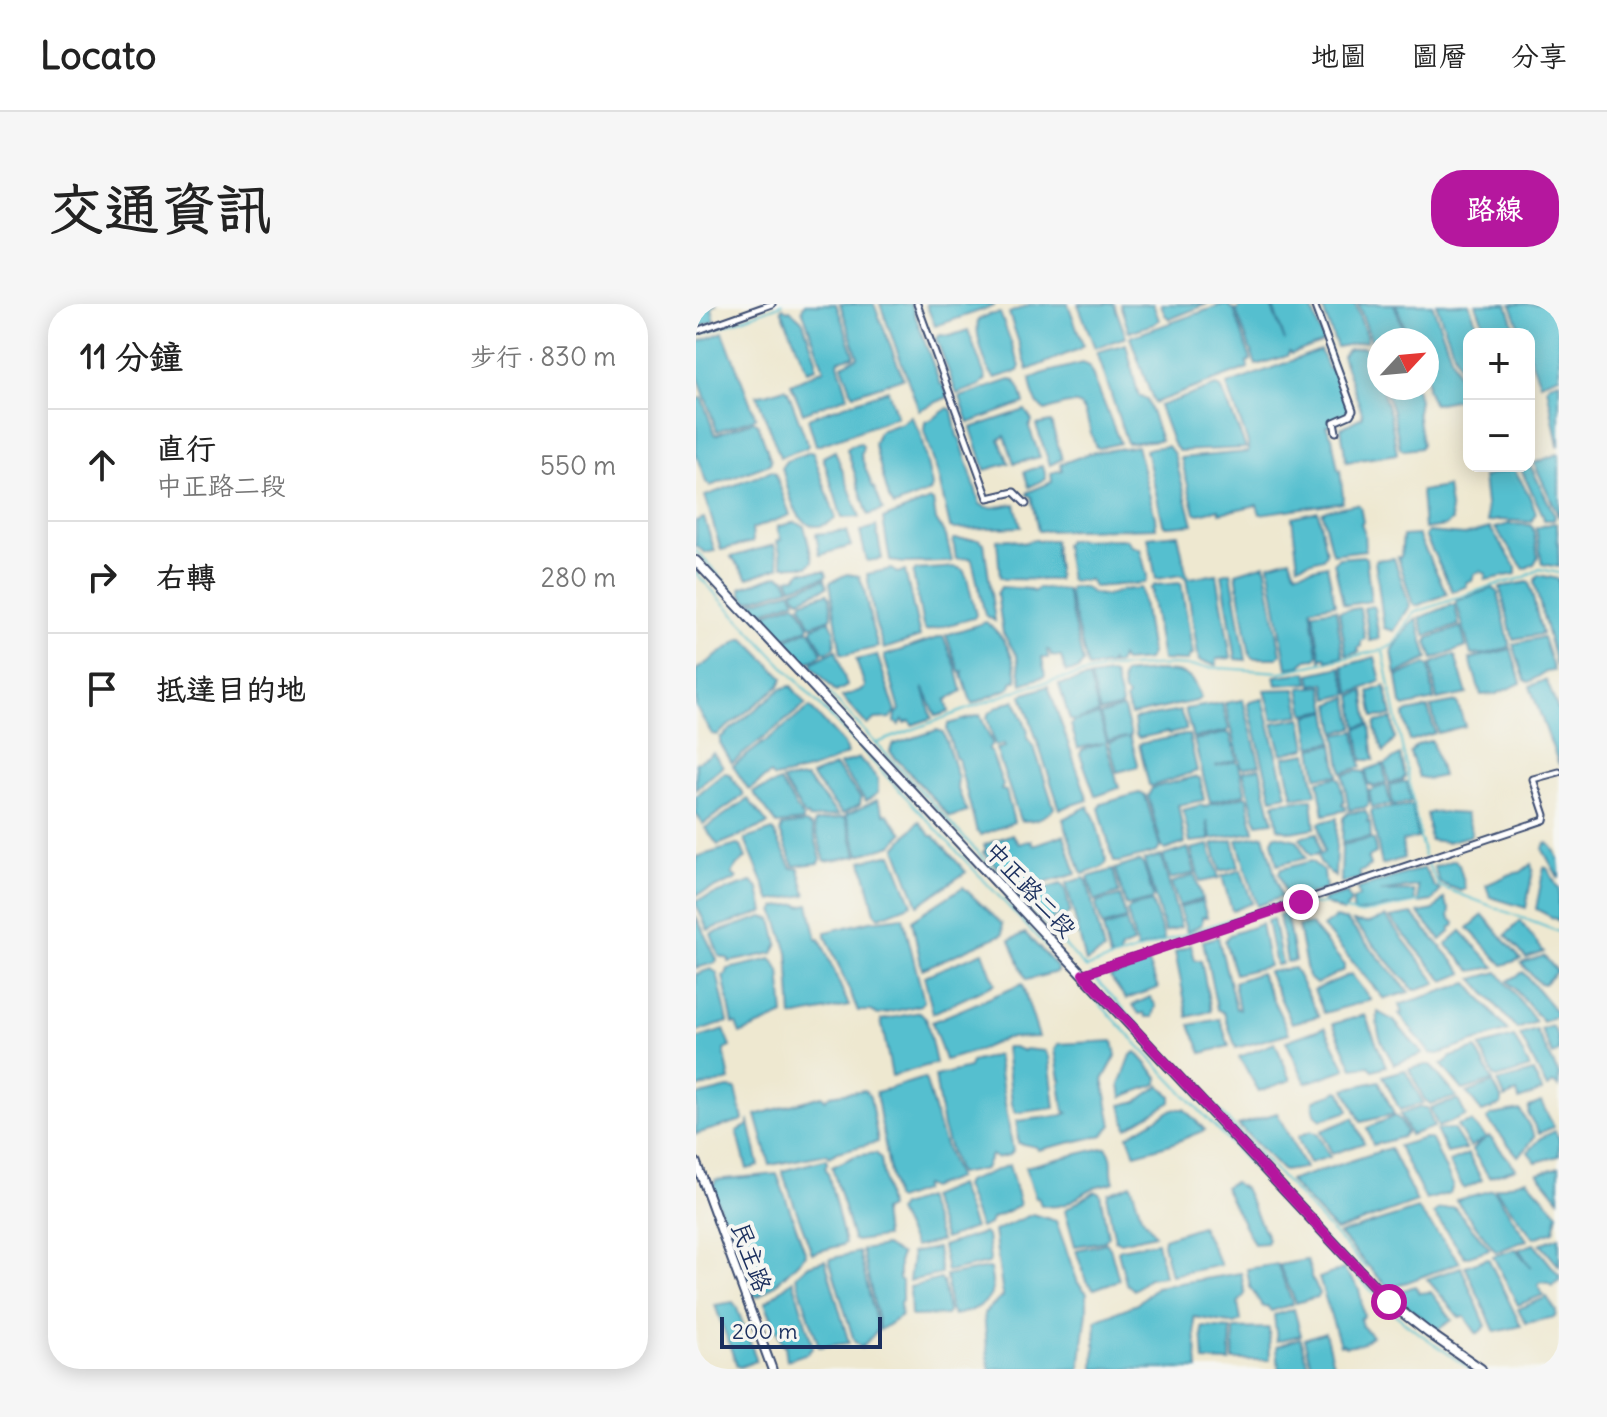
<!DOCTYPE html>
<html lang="zh-TW">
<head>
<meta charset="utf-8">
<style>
  :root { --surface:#fff; --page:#f6f6f6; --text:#222; --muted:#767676; --line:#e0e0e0; --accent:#b5179e }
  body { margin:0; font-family:Delius,"LXGW WenKai TC",sans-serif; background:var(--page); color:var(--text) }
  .controls { position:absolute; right:24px; top:24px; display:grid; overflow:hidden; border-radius:16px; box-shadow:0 4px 20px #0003 }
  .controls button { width:72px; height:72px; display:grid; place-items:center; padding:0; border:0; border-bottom:2px solid var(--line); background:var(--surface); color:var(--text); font:40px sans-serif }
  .compass { position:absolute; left:671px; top:24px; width:72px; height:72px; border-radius:50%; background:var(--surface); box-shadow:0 4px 20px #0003; rotate:64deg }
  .scale { position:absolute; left:24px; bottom:20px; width:162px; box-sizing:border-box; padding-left:8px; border:4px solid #1b2f5e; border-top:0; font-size:22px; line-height:28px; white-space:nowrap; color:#1b2f5e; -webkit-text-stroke:6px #f6f6f2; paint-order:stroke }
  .stop { position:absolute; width:24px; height:24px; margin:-18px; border:6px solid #b5179e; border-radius:50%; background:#fff }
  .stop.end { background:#b5179e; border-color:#fff; box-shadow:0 2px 8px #0008 }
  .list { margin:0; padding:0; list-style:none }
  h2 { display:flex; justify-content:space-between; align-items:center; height:104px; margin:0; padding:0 32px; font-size:34px }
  h2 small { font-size:26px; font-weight:400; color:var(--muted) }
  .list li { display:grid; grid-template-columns:52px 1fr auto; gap:24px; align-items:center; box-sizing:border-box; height:112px; padding:0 32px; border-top:2px solid var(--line) }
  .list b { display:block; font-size:30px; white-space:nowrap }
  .list p { margin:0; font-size:26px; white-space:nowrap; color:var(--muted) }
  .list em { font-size:26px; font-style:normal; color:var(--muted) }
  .icon { flex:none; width:44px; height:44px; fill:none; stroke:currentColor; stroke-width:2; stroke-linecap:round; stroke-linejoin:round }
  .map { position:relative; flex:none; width:863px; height:1065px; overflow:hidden; border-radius:32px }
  header { display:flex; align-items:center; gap:48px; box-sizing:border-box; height:112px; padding:0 40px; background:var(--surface); border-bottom:2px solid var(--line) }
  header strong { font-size:38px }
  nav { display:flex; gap:44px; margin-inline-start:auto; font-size:28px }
  .intro { display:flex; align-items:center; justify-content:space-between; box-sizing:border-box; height:192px; padding:0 48px }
  h1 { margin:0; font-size:56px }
  .button { padding:20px 36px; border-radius:32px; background:var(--accent); color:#fff; font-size:28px; font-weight:700 }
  main { display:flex; gap:48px; padding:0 48px }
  aside { flex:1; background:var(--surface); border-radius:32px; box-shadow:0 4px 20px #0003 }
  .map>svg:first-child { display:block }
  .water { fill:#54bfcf; stroke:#387796; stroke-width:2 }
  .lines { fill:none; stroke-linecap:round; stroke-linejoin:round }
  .stream { stroke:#54bfcf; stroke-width:2 }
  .minor-casing { stroke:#3b4b6f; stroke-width:9 }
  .tertiary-casing { stroke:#3b4b6f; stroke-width:11 }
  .secondary-casing { stroke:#3b4b6f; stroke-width:12 }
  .minor { stroke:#fff; stroke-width:5 }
  .tertiary { stroke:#fff; stroke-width:7 }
  .secondary { stroke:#fff; stroke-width:8 }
  .route { stroke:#b5179e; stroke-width:10 }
  .labels { text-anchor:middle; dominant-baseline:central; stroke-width:8; stroke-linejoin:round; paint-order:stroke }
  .street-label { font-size:24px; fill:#1b2f5e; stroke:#f6f6f2 }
</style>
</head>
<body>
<header>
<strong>Locato</strong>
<nav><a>地圖</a><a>圖層</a><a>分享</a></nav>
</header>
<div class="intro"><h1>交通資訊</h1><a class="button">路線</a></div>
<main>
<aside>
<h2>11 分鐘<small>步行 · 830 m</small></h2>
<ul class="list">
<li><svg class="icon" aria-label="ahead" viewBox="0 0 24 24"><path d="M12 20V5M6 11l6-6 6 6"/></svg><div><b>直行</b><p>中正路二段</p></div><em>550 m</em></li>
<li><svg class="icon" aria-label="right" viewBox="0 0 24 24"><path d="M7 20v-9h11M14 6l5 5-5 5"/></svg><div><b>右轉</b></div><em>280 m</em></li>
<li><svg class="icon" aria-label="arrive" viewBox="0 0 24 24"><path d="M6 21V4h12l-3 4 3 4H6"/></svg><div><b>抵達目的地</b></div></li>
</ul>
</aside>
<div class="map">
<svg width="863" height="1065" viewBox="0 0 863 1065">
  <rect width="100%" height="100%" fill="#f6f6f2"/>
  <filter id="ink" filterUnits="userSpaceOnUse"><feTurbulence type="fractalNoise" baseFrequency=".0125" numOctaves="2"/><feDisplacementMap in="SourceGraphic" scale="16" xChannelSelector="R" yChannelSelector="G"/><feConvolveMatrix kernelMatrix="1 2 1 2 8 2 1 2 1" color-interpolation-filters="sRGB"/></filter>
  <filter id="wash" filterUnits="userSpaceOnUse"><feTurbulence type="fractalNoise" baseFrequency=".006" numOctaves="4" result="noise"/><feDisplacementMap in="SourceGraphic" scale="32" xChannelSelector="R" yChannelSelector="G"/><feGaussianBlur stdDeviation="1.8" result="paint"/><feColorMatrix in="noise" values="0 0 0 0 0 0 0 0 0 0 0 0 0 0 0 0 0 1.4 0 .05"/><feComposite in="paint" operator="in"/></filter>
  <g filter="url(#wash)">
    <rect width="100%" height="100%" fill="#eee8d0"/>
    <g class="water">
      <polygon points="0,0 20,0 16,4 19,17 4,23 0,11"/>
      <polygon points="109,0 140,0 158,50 158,52 143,56 142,59 152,92 107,109 95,80 128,65 106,5"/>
      <polygon points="144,0 178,0 207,74 158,90 155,86 146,61 162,53"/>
      <polygon points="184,0 215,0 244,80 247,81 252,93 223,106"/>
      <polygon points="230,0 298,0 298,2 239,22"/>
      <polygon points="335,0 372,0 387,41 383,45 332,66 313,9"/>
      <polygon points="382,0 418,0 430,33 399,44"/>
      <polygon points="424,0 457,0 463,16 458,20 433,28"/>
      <polygon points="465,0 511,0 474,15 469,11"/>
      <polygon points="528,0 531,0 538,6 555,56 551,58 552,64 458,99 434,33"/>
      <polygon points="544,0 572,0 575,2 589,37 576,0 614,0 627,36 625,39 595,50 593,48 591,52 560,61 540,6 543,5"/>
      <polygon points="625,0 659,0 670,31 671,37 641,43"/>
      <polygon points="662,0 698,0 709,30 676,38"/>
      <polygon points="700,0 736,0 769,91 763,95 737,100 731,84 731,36 713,36"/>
      <polygon points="740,0 773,0 785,30 773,30 773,89"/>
      <polygon points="780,0 811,0 821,30 791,30"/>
      <polygon points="815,0 854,0 863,23 863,72 844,79 833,50 833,30 826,30"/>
      <path d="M87,4l4,3 3,-1c5,5 9,6 13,12l13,37v9l-9,3 -26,-62z"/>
      <path d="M304,9l20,53 -2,5 -23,7c-10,-10 -20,-43 -17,-58l10,-5z"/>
      <polygon points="272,26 290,75 285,81 261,90 240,34 244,31 254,32"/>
      <polygon points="27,28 60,114 21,127 0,67 0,40 2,38"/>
      <path d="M430,40c5,18 7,34 13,52l8,4 14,40 -34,3 -30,-91z"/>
      <polygon points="667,43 671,46 683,79 683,84 685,84 694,110 701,150 650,158 645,124 666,113 666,108 646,52 651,46"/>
      <polygon points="624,46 632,65 638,64 655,112 630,122 636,133 642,166 644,166 647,193 646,198 564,210 561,201 524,209 523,205 504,210 499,209 485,154 552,148 552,139 531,81"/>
      <path d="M387,59l6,3 31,77 -21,5 -3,-1c-15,-36 -3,-55 -51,-36 -11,-8 -13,-19 -15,-32l14,-6z"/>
      <polygon points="314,76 319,77 324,86 328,99 273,119 264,93"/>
      <polygon points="863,77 863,142 862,142 851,83 853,80"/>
      <polygon points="520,82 525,84 550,144 483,147 477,140 463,102"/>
      <polygon points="89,84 92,87 112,141 110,144 84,153 61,91 70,90"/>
      <polygon points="688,84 720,84 723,96 721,108 726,140 724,144 708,146 704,144 697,107"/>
      <polygon points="192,86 201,113 124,141 120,141 112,115 114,113"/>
      <polygon points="6,94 19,131 57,117 62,120 75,157 74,160 14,182 10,178 0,150 0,95"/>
      <path d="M252,104l4,2 5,26 3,3 20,65c9,7 24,1 35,0l6,23 -66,2 -5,-2 -12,-52 -14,-44 1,-9c9,-2 15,-9 23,-14z"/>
      <polygon points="329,106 336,117 333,123 344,153 318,159 309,132 303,135 313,159 289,166 275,124"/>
      <polygon points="215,112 224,129 236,182 234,188 198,202 193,194 178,140 183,127 206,119"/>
      <polygon points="355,118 366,155 354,161 340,121"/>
      <polygon points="165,139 167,142 165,152 176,182 179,185 187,206 172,211 151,145 155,141"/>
      <polygon points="441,142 459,213 460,224 342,227 335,192 331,191 332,188 356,178 355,169 366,166 365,160 394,149"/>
      <polygon points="472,142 478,150 497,220 472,222 469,222 467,219 450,146 455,144"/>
      <polygon points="139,147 164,213 146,214 127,153"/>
      <path d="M114,148l3,1 22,63v3c-38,26 -46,-27 -53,-52l4,-6z"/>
      <polygon points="862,150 863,152 863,213 838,159"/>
      <polygon points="833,159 859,212 858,216 848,216 847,211 825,165 833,162"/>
      <polygon points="347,161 350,175 333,183 328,168"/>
      <polygon points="818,165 832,189 840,209 835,218 803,216 792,218 787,173"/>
      <polygon points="76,167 79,169 94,211 56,225 57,238 25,246 9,192"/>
      <polygon points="751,183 756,217 749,222 728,225 725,187"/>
      <polygon points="234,196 237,197 240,216 250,232 256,257 254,258 209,259 194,257 187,215"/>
      <polygon points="661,200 664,202 667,218 665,219 668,227 669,246 637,250 635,246 626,208 630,206"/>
      <polygon points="622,207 630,249 627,254 602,261 596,213"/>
      <polygon points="8,214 19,247 9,249 0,241 0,217"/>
      <polygon points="98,218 108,222 117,257 112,262 88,262 81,237 85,236 81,223"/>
      <polygon points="857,219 861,220 863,263 846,260 840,224"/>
      <polygon points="813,220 834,221 837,224 842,253 838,260 828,265 799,224"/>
      <polygon points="180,222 186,255 171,257 164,228"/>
      <polygon points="794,224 820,263 820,270 789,276 790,270 784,267 778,271 776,277 770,279 771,282 757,288 729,232 732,228 768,231"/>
      <polygon points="150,227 155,242 124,251 120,230"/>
      <polygon points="482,230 490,268 493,274 521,270 535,354 521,355 521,361 503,357 490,274 485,271 460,275 452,233"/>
      <polygon points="722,231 751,290 720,302 716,298 702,253 705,253 707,232"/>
      <polygon points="257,235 282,235 288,239 299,317 289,311 276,256 274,254 260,255"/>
      <polygon points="314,235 327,239 337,236 358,236 362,276 308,275 304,273 301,236"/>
      <polygon points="431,235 435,242 444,245 451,272 451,276 448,279 398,283 393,276 379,277 374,276 368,240 373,236"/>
      <polygon points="78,241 84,263 52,274 35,253"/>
      <polygon points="667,252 670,254 675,297 651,301 647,299 638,258 643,254"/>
      <polygon points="594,254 598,265 601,268 631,261 639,300 615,304 622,351 620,354 611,355 605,362 591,364 573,260"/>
      <polygon points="698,254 714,302 698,327 688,324 679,256"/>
      <polygon points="569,260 585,350 581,354 557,354 554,352 540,269"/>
      <polygon points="260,263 267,266 271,274 280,311 278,314 230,327 227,322 217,270 220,266"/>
      <polygon points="195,265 201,269 209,267 224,333 188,345 179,318 171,270"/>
      <polygon points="106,267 129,267 131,271 129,273 96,283 92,274 100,273"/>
      <polygon points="535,268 550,356 540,355 526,270"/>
      <polygon points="151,270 163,272 168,285 176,323 182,343 148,351 145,350 134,278"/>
      <polygon points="82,271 89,274 94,284 52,297 46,290 45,284"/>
      <polygon points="842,271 863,275 863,362 860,361 838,278"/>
      <polygon points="129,275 131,283 104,295 100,292 97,286"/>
      <polygon points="833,278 846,330 817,335 804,283"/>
      <polygon points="485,279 497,351 493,352 492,357 466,356 455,290 457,288 454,285 459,281"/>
      <polygon points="305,283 332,285 338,288 342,284 370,286 387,359 382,366 370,368 365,353 355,352 354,347 351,346 352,354 346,354 349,372 326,380 321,352 307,329 301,290"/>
      <polygon points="377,283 388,283 396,289 409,292 427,286 445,284 455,350 452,356 428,358 425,353 422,360 415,360 415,356 413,361 392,364 372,289 374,284"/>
      <polygon points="797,284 802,288 814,343 790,350 775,351 760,297"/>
      <polygon points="95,287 100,296 67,308 61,307 54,299"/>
      <polygon points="131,289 134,294 136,311 135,314 116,321 114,320 105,301 107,297"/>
      <polygon points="99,299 102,301 113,322 112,324 88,334 66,311"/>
      <polygon points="755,301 759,301 763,321 730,332 724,314"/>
      <polygon points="676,302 678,304 683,335 674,337 668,304"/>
      <polygon points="663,304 664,305 669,335 665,337 665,342 662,344 663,348 651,351 650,350 643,307"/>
      <polygon points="640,305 647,352 631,356 629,353 627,353 625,356 617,308"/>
      <polygon points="721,315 732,355 700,370 696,347 715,319"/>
      <polygon points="134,316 138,326 139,343 131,348 127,347 116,326 117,323"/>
      <path d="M290,318c19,14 30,37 31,59h-4l-3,7 -38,16 -10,-29 1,-4 -3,1 -14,-37z"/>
      <polygon points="765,323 770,343 737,355 731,338 733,334"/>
      <polygon points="112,326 115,327 126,350 115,357 110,358 89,336"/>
      <polygon points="247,332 260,363 266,387 250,396 253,408 240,412 227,383 236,414 216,421 214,417 209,419 207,416 203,421 199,418 200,410 204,406 188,352"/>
      <polygon points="847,333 858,367 850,368 833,378 829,376 817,340"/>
      <polygon points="45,335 49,335 87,374 83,382 21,431 16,430 0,403 0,366"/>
      <polygon points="815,345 825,379 800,390 785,391 774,355"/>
      <polygon points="140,346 151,382 140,388 116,362 117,358"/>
      <polygon points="181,351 200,408 194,414 179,415 171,421 146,393 168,385 169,382 160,356"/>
      <polygon points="755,352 759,352 771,390 741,396 735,361 739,358"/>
      <polygon points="679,353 685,377 655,390 647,362"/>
      <polygon points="730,360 733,362 738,396 708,403 705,400 701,372"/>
      <polygon points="645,363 653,390 633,395 629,379 616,381 614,370"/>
      <path d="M458,367c26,1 37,-2 47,27l-5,3 -65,14 -5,-15 2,-4 -4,-3 -2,-13 2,-6z"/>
      <polygon points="611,368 613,379 581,381 579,372"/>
      <polygon points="414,370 418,371 426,400 425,403 404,408 394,373"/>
      <polygon points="393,374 403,409 380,417 403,411 411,438 410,439 423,484 401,492 399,491 384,450 386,446 407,439 382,444 375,421 378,417 374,416 363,381"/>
      <polygon points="849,376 851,378 863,408 863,461 834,382"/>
      <polygon points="95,382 110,400 36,459 24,439 24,434 85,385"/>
      <polygon points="352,382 392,496 364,505 326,391"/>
      <polygon points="627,382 632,406 609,410 604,384"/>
      <polygon points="689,382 696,412 678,413 673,388"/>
      <polygon points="600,385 605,411 577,415 569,386"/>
      <polygon points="668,387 673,420 661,423 656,392"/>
      <polygon points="652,393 658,423 640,429 635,400"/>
      <polygon points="567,395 591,491 576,494 552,400 554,398"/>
      <path d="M319,396l13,31 -1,7 7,9 20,61c-7,9 -23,15 -34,12l-24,-71 9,-2 -1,-3 -9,2 -8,-29c5,-10 19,-13 28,-17z"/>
      <polygon points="547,396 564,461 547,464 545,462 529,399"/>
      <polygon points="761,398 769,422 742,429 735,403"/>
      <polygon points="526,399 533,425 531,427 497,434 489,405"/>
      <path d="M114,403l34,37 3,10c-23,13 -47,19 -73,24l-4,-4 -21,16 -16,-24z"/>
      <polygon points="425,404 428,406 435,431 432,433 435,435 442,460 441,463 421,468 413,439 430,433 412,437 404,411"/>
      <polygon points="732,404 739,429 713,437 708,411 712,408"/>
      <polygon points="484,407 490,422 490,426 473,430 471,428 443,434 440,431 438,415"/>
      <polygon points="632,407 637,438 616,442 615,441 611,412"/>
      <polygon points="284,411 296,439 292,446 295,448 307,481 305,486 310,487 318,518 285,531 281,528 262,455 259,453 251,426 252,420"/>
      <polygon points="606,414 611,444 586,450 577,419"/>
      <polygon points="696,415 699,435 688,448 679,424 680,418"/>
      <polygon points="674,421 678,456 666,456 661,424"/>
      <polygon points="241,426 247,428 262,474 261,483 271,508 254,513 194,448 196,441"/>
      <polygon points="659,427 665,463 646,469 640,431"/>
      <polygon points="531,429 534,430 541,456 519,462 540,457 543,460 549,488 548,490 514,498 498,436"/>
      <polygon points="489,431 493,431 501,467 456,482 453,481 443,440"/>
      <path d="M736,437l10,35 -13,3 -10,-2 -9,-24c5,-9 12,-11 22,-12z"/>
      <polygon points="637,440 642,471 621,473 616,444"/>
      <polygon points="17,449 27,462 0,485 0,459"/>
      <polygon points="612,449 620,490 601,493 597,492 588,453"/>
      <polygon points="704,451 709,473 707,474 707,476 693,479 689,460"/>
      <polygon points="163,454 182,475 182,489 170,497 143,461"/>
      <polygon points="687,460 690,479 677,483 676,481 672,481 670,466"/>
      <polygon points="139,462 165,494 164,501 146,510 115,472"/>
      <polygon points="564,464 577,518 561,520 547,467"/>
      <polygon points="661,467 669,468 673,498 671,503 653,506 647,471"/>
      <polygon points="28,469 33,470 48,491 7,520 0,509 0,492"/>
      <polygon points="498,473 504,474 508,496 482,501 489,539 469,546 466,543 452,492 456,484"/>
      <polygon points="641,473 644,476 648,498 646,499 646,502 649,502 650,506 628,511 622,477"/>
      <polygon points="110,474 142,511 113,515 112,512 109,512 86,476"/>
      <polygon points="84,478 107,514 107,517 81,520 57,488"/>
      <polygon points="707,478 711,478 715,498 697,501 693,481"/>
      <polygon points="690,481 695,501 676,503 673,487"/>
      <polygon points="443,489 449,491 464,543 461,548 423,558 418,558 403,504 405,500"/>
      <polygon points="549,492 551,493 558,528 516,535 511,517 514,536 494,538 487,506 505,501 508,503 515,500"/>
      <polygon points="52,495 72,520 22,541 9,524"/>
      <polygon points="616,495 619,524 595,528 582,524 578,500 581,498"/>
      <polygon points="181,496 188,510 191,510 207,529 196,541 163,551 150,511"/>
      <polygon points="716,501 722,534 706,537 708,554 686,561 675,508 676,506"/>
      <polygon points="392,502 399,515 411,558 407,563 387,570 385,568 367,515"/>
      <polygon points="669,507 673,514 671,518 674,518 675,533 646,539 647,514 652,509"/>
      <polygon points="737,508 770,510 776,528 774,532 751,538 734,536 731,510"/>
      <polygon points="149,513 161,552 129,557 118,521 119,518"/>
      <polygon points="641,514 641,515 639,573 624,559 622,552 628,548 623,519"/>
      <polygon points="223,517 235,532 238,532 270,568 222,601 200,544"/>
      <polygon points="110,519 116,523 125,555 123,559 98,562 84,528 86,522"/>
      <polygon points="77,526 96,564 103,565 110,591 75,597 49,535"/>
      <polygon points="621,529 624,548 619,551 614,551 604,534 607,532"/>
      <polygon points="316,530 323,540 335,536 337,541 368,531 380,570 323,586 287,548 290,546 288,541"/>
      <polygon points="568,531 585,593 561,602 541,536"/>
      <polygon points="579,531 601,536 610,554 581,561 576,537"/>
      <polygon points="674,535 678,536 680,549 674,552 672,555 674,562 671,563 671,565 663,568 665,574 647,579 645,578 646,541"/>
      <polygon points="537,536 543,563 524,567 517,540"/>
      <path d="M852,539c11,9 11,22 11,36l-16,-29 1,-5z"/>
      <polygon points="41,541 45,542 50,554 39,564 36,570 41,574 37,577 0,591 0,553"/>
      <polygon points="513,541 523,574 504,578 495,545"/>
      <polygon points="492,544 499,569 474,575 467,552"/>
      <polygon points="196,550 216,600 183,613 179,609 166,557"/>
      <polygon points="465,552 485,623 469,628 448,556"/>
      <polygon points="759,556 763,561 770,585 765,587 744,579 738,563"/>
      <polygon points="444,557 448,562 457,593 455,596 430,602 419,565"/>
      <polygon points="615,557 628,568 630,585 606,593 603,591 591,596 583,569 585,565"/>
      <polygon points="835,560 837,566 830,604 794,593 790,581 815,570 825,568"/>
      <polygon points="848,563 851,564 863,586 863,617 840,605"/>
      <polygon points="728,564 738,582 744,587 736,597 723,599 722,582 684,588 718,587 719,598 659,609 657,605 657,596 663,592 661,585"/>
      <polygon points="417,566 423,589 399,597 392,573"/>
      <polygon points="545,566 556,599 536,607 526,572"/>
      <polygon points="499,571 506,595 483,602 475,579"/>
      <polygon points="388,574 391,577 408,647 390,658 370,579"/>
      <polygon points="56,578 63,585 68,608 12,626 0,600 1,596"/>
      <polygon points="365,580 369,585 374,608 367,615 364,611 358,613 353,619 327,591"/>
      <polygon points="267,583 306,620 307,630 226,665 216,616"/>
      <polygon points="651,589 655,598 647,608 628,599 627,596"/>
      <polygon points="424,592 430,615 406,622 400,601 402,598"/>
      <polygon points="748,594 751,602 754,605 753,613 759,619 758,622 755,623 754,628 745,636 722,609 738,606"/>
      <polygon points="506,597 511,613 506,613 506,620 491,628 483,604"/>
      <polygon points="456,598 468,634 467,637 441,645 431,607 435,603"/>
      <polygon points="103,600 104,602 113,600 121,636 124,635 153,702 96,713 92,648 78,606 81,603"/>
      <polygon points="590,609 599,657 591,658 583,611"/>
      <polygon points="716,610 768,669 748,677 694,614"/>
      <polygon points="787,611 825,655 807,661 772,624"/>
      <polygon points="0,612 21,656 19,659 0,664"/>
      <polygon points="67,613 76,615 82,640 77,649 33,658 33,655 23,652 15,630"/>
      <polygon points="207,613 228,697 225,701 182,711 175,707 162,707 130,632 130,628 174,617"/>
      <polygon points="690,613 741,679 718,686 657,618 672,619"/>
      <polygon points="639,614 651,617 713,688 688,695 627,623"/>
      <polygon points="577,615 586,660 580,661 571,617"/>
      <polygon points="430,617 437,640 425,645 423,653 414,654 407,624"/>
      <polygon points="824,617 848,648 830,654 810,631"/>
      <polygon points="565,620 573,662 539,670 529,637 533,631"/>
      <polygon points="614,620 648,660 648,666 620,680 612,673 602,622"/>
      <polygon points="765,627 799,663 776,667 750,640"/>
      <polygon points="329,629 361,663 361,668 330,676 314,636"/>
      <polygon points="522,633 540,705 543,705 538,678 564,669 593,729 540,744 528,709 521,705 507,637"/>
      <polygon points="495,641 499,656 505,656 515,707 492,713 479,648"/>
      <polygon points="287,648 299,680 237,709 228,672"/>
      <polygon points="848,652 861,667 848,680 843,679 825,659"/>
      <polygon points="76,655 84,667 88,711 44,730 40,720 37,720 27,672 30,671 32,665"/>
      <polygon points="452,659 462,684 430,695 414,673"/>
      <polygon points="598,664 623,712 596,719 572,668"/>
      <polygon points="15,665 21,669 32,718 0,728 0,670"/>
      <polygon points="802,668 840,718 821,725 777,675"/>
      <polygon points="827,668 863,711 847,718 812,677"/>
      <polygon points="655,670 675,696 628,709 618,686"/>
      <polygon points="772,679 812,727 742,750 734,749 703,710 706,709 703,701"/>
      <polygon points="326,680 343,733 310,734 280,747 249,756 236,718"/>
      <polygon points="454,693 460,702 457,713 450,713 448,709 443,710 437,701"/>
      <polygon points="224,708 230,714 240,759 196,772 185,716"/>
      <path d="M682,708l16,9 29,33 -29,10c-11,-20 -19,-29 -16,-52z"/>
      <polygon points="669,711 690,762 677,766 673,762 657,764 637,720"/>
      <polygon points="524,715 533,742 506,749 494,721"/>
      <path d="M855,722c8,6 8,16 8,26l-6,3 -12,-25z"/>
      <polygon points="629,723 650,765 610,779 590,737"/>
      <polygon points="28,726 35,743 28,746 34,776 0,784 0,735"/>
      <polygon points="840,726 863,771 862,783 857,779 851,784 824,731"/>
      <polygon points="818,733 834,764 801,774 798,772 784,743"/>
      <polygon points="417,737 420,752 407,776 416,821 407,831 342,846 341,843 322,839 321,817 363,812 372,809 368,807 364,779 366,776 364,775 359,746 362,740"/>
      <polygon points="579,739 595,776 563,787 543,753"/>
      <polygon points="310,743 318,743 328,747 329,745 349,747 353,753 359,804 320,809 316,800"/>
      <polygon points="780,745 797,777 767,786 745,760 749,759 755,753"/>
      <polygon points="440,748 462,773 461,780 426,793 424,781 435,751"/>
      <polygon points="301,751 317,847 313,851 300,854 295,851 289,865 262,870 247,824 239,772 273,764 275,758"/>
      <polygon points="730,761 734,761 761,793 734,800 728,795 713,765"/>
      <polygon points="709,766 727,799 704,806 687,772"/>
      <polygon points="837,768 846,787 823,796 821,788 809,794 802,778"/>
      <path d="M229,774l15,53 17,47 -27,10 -7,-3 -1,6 -25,9 -3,-2 -18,-106c18,-4 32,-10 49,-14z"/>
      <polygon points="683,777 698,810 665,818 649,785"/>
      <polygon points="797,779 806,796 805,801 786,808 771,789"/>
      <polygon points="464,781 475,792 475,798 431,824 425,801 442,797"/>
      <polygon points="32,784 40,785 47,816 0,830 0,792"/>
      <polygon points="169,786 174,793 182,838 141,848 134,853 131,850 74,861 60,811 126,792 129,796 134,791"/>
      <path d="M642,787l3,1 8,19 -28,9c-7,-5 -8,-11 -7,-19 8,-5 16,-5 24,-10z"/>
      <polygon points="762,796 770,812 742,823 734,804"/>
      <polygon points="845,798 858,823 843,829 832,810 833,803"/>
      <polygon points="725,803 731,804 738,823 714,831 704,810"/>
      <polygon points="477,805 488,805 509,826 475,840 439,850 432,832"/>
      <polygon points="824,806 839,832 829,846 822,852 791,815 796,811"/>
      <polygon points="581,809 609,864 587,867 542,821"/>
      <polygon points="699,812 704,816 710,828 706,833 677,841 671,824"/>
      <polygon points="657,814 668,839 636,850 625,827"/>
      <polygon points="53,818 63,862 51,865 41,827 51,822"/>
      <polygon points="775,818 791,834 793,832 820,864 793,873 776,846 789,835 774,843 761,822"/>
      <polygon points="757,825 770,845 751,849 740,826"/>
      <polygon points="615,827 622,831 634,853 613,859 602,835 603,832"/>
      <polygon points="859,827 863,835 863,852 840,858 832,848 846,833"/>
      <polygon points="729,834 736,836 757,881 754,889 730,896 702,842"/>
      <path d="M410,843c10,11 3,23 8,35 -6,3 -13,2 -19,5 -21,10 -28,24 -54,18l-3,-8 -2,1 -11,-31z"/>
      <polygon points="694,844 721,898 640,927 593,877"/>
      <polygon points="180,849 185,855 192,904 186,907 189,933 160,937 157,935 136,863 159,852"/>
      <polygon points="772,850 786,876 768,885 753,858"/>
      <polygon points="131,855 131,860 129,862 133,873 149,939 146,941 116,949 86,867"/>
      <polygon points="313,861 324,901 295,915 293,920 284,924 268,882 270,878"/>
      <polygon points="863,863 863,895 842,869"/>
      <polygon points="81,870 110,950 80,980 62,993 56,990 15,881 19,879 19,876"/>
      <polygon points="831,875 862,909 858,927 838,934 799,885"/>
      <polygon points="537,878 547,884 548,884 572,935 570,939 558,940 528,883"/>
      <polygon points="435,880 445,911 459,930 424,938 419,936 411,896 412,889"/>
      <polygon points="262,881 278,924 249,935 233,893"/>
      <polygon points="796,886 800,889 831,936 800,948 760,896"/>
      <polygon points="399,887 404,889 412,932 409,937 379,942 369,906"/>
      <polygon points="229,894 245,937 218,943 201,908 205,902"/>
      <polygon points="758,903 794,945 769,953 738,910 742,906"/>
      <polygon points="722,905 764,958 693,985 643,930"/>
      <polygon points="337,910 360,917 382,979 391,989 391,1007 384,1065 293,1065 288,1009 307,992 298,927"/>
      <polygon points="505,922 525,961 475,971 467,940 468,934"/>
      <polygon points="288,929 291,932 294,956 293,959 251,968 246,942"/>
      <polygon points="863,933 863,962 844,940"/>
      <polygon points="461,938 468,972 453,974 438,986 430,979 422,947 425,945"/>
      <polygon points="410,939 414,943 423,976 398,985 390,977 380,946"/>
      <polygon points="838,940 863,971 863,976 856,982 852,979 845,978 842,981 847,991 822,1001 797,952 820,945 835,964 823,945"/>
      <polygon points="189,942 205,951 203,955 203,975 206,977 206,997 204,999 205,1012 184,1026 166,946"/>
      <polygon points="241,944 245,970 213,977 216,954 215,949"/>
      <polygon points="163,948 182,1026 165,1044 158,1037 133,955"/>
      <polygon points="792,954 825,1022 799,1028 769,962"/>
      <polygon points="129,956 153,1039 123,1043 100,972 113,961"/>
      <polygon points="611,956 615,969 615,974 619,980 623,990 621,993 600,999 583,961"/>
      <polygon points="581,960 597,1000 575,1007 571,1002 567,1003 554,983 551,965"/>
      <polygon points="765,963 790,1022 781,1030 769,1013 763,1013 731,975"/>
      <path d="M292,964l2,1c1,6 3,15 2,21 -2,16 -26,23 -39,25l-3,-5 -4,-34z"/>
      <path d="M647,965c6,8 16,15 17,25 2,8 1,13 4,22l-4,3 2,7 10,10 -11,8 -16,2 -2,-2 -3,1 -21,-67z"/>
      <polygon points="545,969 549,990 542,999 545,1017 539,1020 498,1013 502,1065 398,1065 400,1016 441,1000 460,983"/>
      <polygon points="244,975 247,978 252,1008 250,1011 215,1012 214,983"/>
      <polygon points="97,976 117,1043 112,1049 91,1056 89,1041 87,1041 69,999"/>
      <polygon points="719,982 723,989 735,988 756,1016 741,1026 696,990"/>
      <polygon points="851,993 860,1007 859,1013 830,1019 822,1005"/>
      <polygon points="37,998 40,1002 60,1054 60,1057 44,1063 41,1062 19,1001"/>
      <polygon points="598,1005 605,1031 581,1037 578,1011"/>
      <polygon points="506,1023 535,1025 534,1058 508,1057"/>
      <polygon points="573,1024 574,1056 537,1056 538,1025"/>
      <polygon points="629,1028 637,1060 616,1065 608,1035"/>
      <polygon points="604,1034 613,1065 583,1065 581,1042"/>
    </g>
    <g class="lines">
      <g class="stream">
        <polyline points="0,32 86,0"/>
        <polyline points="0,247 391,665"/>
        <polyline points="0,269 550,856 693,1005 713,1022 774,1065"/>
        <polyline points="687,347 728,553"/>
        <polyline points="181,439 330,383 414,364 476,361 585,368 686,346 697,341 718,309 795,282 827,274 844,265 863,269"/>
        <polyline points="731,559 743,582 748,584 863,628"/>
        <polyline points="609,599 610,601 629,600"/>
        <polyline points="647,606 663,610 723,598"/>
        <polyline points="389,664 591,596"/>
        <polyline points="395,670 670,964"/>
      </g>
    </g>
  </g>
  <g filter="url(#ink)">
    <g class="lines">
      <g class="minor-casing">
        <g id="minor">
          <polyline points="221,0 292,194 318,188 330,200"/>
          <polyline points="618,0 657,106 654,111 638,118 640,128"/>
          <polyline points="0,27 76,0"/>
          <polyline points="387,670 848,516 849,511 837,475 863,468"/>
        </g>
      </g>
      <g class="tertiary-casing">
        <polyline id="tertiary" points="0,858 76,1065"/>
      </g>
      <g class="secondary-casing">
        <polyline id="secondary" points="0,257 693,998 733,1029 785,1065"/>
      </g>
      <use href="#minor" class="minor"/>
      <use href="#tertiary" class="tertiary"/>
      <use href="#secondary" class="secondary"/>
    </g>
  </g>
  <g class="lines" filter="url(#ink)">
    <polyline class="route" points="605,598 387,670 693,998"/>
  </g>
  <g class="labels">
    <g class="street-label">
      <text transform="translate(335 585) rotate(47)">中正路二段</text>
      <text transform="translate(56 953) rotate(70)">民主路</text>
    </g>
  </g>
</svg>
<div class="controls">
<button>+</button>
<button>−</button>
</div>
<svg class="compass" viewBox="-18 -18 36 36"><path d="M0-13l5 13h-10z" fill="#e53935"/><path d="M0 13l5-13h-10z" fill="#767676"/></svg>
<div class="scale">200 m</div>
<div class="stop" style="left:693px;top:998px"></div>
<div class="stop end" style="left:605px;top:598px"></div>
</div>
</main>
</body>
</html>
